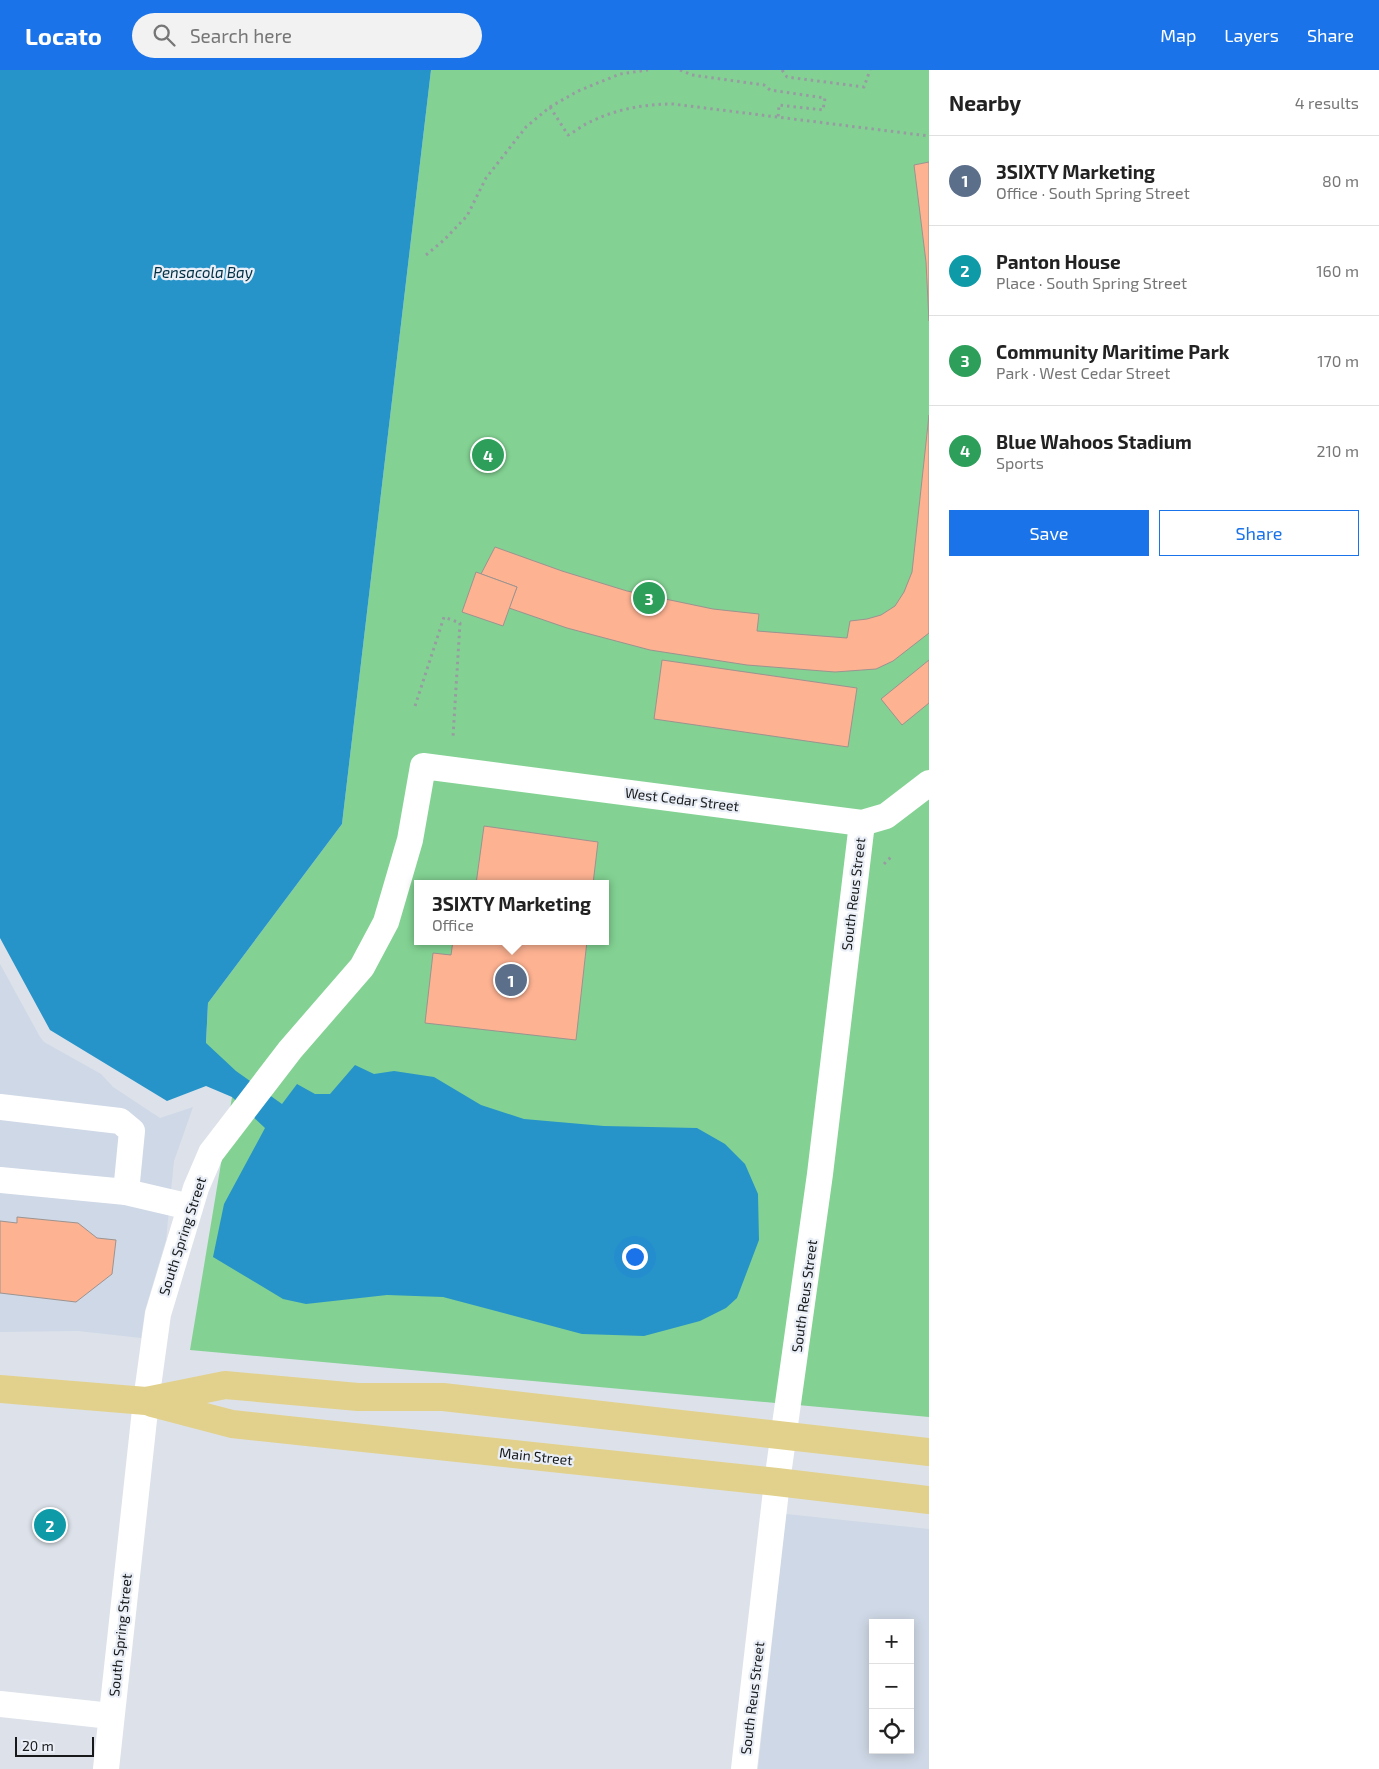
<!DOCTYPE html>
<html lang="en">
<head>
<meta charset="utf-8">
<style>
  :root { --surface:#fff; --page:#f2f2f2; --text:#222; --muted:#767676; --line:#e0e0e0; --accent:#1a73e8 }
  body { margin:0; font-family:"Exo 2",sans-serif; background:var(--page); color:var(--text) }
  .controls { position:absolute; right:15px; bottom:15px; display:grid; overflow:hidden; border-radius:0px; box-shadow:0 2px 12px #0003 }
  .controls button { width:45px; height:45px; display:grid; place-items:center; padding:0; border:0; border-bottom:1px solid var(--line); background:var(--surface); color:var(--text); font:25px sans-serif }
  .scale { position:absolute; left:15px; bottom:12px; width:79px; box-sizing:border-box; padding-left:5px; border:2px solid #17191b; border-top:0; font-size:14px; line-height:18px; white-space:nowrap; color:#17191b; -webkit-text-stroke:4px #eaeff7; paint-order:stroke }
  .you { position:absolute; left:634px; top:1186px; width:18px; height:18px; margin:-12px; border:4px solid #fff; border-radius:50%; background:#1a73e8; box-shadow:0 0 0 8px #1a73e833 }
  .badge { display:grid; place-items:center; width:32px; height:32px; border-radius:50%; background:var(--accent); color:#fff; font-size:16px; font-weight:700 }
  .pin { position:absolute; translate:-50% -50%; border:2px solid #fff; box-shadow:0 1px 5px #0006 }
  .popup { position:absolute; left:414px; top:810px; width:195px; height:65px; box-sizing:border-box; display:grid; place-content:center; border-radius:0px; background:var(--surface); filter:drop-shadow(0 1px 4px #0005); font-size:16px; white-space:nowrap; color:var(--muted) }
  .popup b { font-size:19px; color:var(--text) }
  .popup::after { content:''; position:absolute; left:50%; top:100%; margin-left:-10px; border:10px solid transparent; border-top-color:var(--surface) }
  .list { margin:0; padding:0; list-style:none }
  h2 { display:flex; justify-content:space-between; align-items:center; height:65px; margin:0; padding:0 20px; font-size:21px }
  h2 small { font-size:16px; font-weight:400; color:var(--muted) }
  .list li { display:grid; grid-template-columns:32px 1fr auto; gap:15px; align-items:center; box-sizing:border-box; height:90px; padding:0 20px; border-top:1px solid var(--line) }
  .list b { display:block; font-size:19px; white-space:nowrap }
  .list p { margin:0; font-size:16px; white-space:nowrap; color:var(--muted) }
  .list em { font-size:16px; font-style:normal; color:var(--muted) }
  .actions { display:flex; gap:10px; padding:15px 20px }
  .actions a { flex:1; padding:11px 0; border:1px solid var(--accent); border-radius:0px; text-align:center; font-size:18px; color:var(--accent) }
  .actions .main { background:var(--accent); color:#fff }
  .icon { flex:none; width:28px; height:28px; fill:none; stroke:currentColor; stroke-width:2; stroke-linecap:round; stroke-linejoin:round }
  .map { position:relative; flex:none; width:929px; height:1699px; overflow:hidden }
  header { display:flex; align-items:center; gap:30px; box-sizing:border-box; height:70px; padding:0 25px; background:var(--accent); color:#fff }
  header strong { font-size:24px }
  nav { display:flex; gap:28px; margin-inline-start:auto; font-size:18px }
  .search { width:350px; height:45px; background:var(--page); display:flex; align-items:center; gap:12px; box-sizing:border-box; padding:0 18px; border-radius:28px; color:var(--muted); font-size:19px }
  main { display:flex }
  aside { flex:1; background:var(--surface) }
  .map>svg:first-child { display:block }
  .built { fill:#cfd8e6; fill-rule:evenodd }
  .green { fill:#83d293; fill-rule:evenodd }
  .water { fill:#2794c9 }
  .building { fill:#fdb292; stroke:#9c9390 }
  .lines { fill:none; stroke-linecap:round; stroke-linejoin:round }
  .path { stroke:#989ca2; stroke-width:3; stroke-dasharray:2.5 4; stroke-linecap:butt }
  .minor { stroke:#fff; stroke-width:26 }
  .major { stroke:#e2d18c; stroke-width:28 }
  .labels { text-anchor:middle; dominant-baseline:central; stroke-width:4.5; stroke-linejoin:round; paint-order:stroke }
  .street-label { font-size:14px; fill:#17191b; stroke:#eaeff7 }
  .water-label { font-size:15px; font-style:italic; fill:#013045; stroke:#eaeff7 }
</style>
</head>
<body>
<header>
<strong>Locato</strong>
<div class="search"><svg class="icon" aria-label="search" viewBox="0 0 24 24"><circle cx="10" cy="10" r="6"/><path d="M15 15l6 6"/></svg>Search here</div>
<nav><a>Map</a><a>Layers</a><a>Share</a></nav>
</header>
<main>
<div class="map">
<svg width="929" height="1699" viewBox="0 0 929 1699">
  <rect width="100%" height="100%" fill="#dde2ea"/>
  <g class="built">
    <polygon points="0,894 40,967 44,972 101,1004 113,1017 160,1048 193,1037 174,1091 166,1170 145,1240 141,1268 78,1261 0,1262"/>
    <path d="M786,1444l143,15v240h-171zM873,1553h37v127h-37z"/>
  </g>
  <path class="green" d="M431,0h498v1347l-739,-67 42,-253 -26,-53 2,-41 134,-179zM417,814h188v57h-188z"/>
  <polygon class="water" points="0,0 431,0 342,754 208,933 206,973 236,1001 282,1034 297,1014 315,1024 330,1024 355,995 374,1004 394,1001 434,1007 481,1035 524,1049 604,1056 697,1058 725,1074 745,1094 758,1124 759,1170 737,1228 726,1238 700,1251 644,1266 582,1264 443,1227 387,1225 306,1234 283,1229 213,1187 224,1134 265,1058 232,1027 206,1016 167,1031 50,960 0,868"/>
  <g class="building">
    <polygon points="929,92 929,251 926,192 914,95"/>
    <polygon points="929,345 929,563 893,591 876,599 835,602 747,595 650,580 567,558 509,538 517,517 481,504 495,477 562,501 627,521 713,539 759,544 757,561 847,568 850,551 867,549 881,545 895,536 904,522 912,502"/>
    <polygon points="476,502 517,517 503,556 462,542"/>
    <polygon points="662,590 857,618 848,677 654,649"/>
    <polygon points="929,590 929,633 902,655 881,629"/>
    <polygon points="484,756 598,772 593,814 476,814"/>
    <polygon points="453,871 587,871 576,970 425,953 433,883 451,885"/>
    <polygon points="17,1147 78,1153 97,1168 116,1170 112,1204 76,1232 0,1223 0,1151 17,1153"/>
    <polygon points="43,1447 60,1449 59,1463 41,1461"/>
  </g>
  <g class="lines">
    <g class="path">
      <polyline points="680,0 692,5 764,15 770,20 825,28 823,40 779,35 778,48"/>
      <polyline points="782,0 787,7 864,17 870,0"/>
      <path d="M550,37l18,28c8,-4 16,-11 24,-14 25,-12 53,-17 81,-17l256,32"/>
      <polyline points="426,185 444,170 467,146 486,108 526,57 550,37 578,21 620,4 648,0"/>
      <polyline points="415,636 444,547 460,553 453,667"/>
      <polyline points="884,794 893,785"/>
    </g>
    <g class="minor">
      <polyline points="0,1037 120,1051 132,1061 126,1122"/>
      <polyline points="0,1110 126,1122 190,1137"/>
      <polyline points="0,1634 111,1646"/>
      <polyline points="106,1699 146,1331 158,1244 196,1118 211,1083 290,980 362,897 386,852 410,770 423,696 862,753 886,746 929,713"/>
      <polyline points="744,1699 777,1412 820,1104 862,753"/>
    </g>
    <g class="major">
      <polyline points="0,1319 146,1331 225,1315 358,1327 443,1327 929,1382"/>
      <polyline points="152,1333 232,1354 777,1412 929,1430"/>
    </g>
  </g>
  <g class="labels">
    <g class="street-label">
      <text transform="translate(682 729) rotate(7)">West Cedar Street</text>
      <text transform="translate(853 824) rotate(-83)">South Reus Street</text>
      <text transform="translate(182 1166) rotate(-72)">South Spring Street</text>
      <text transform="translate(804 1226) rotate(-82)">South Reus Street</text>
      <text transform="translate(536 1386) rotate(6)">Main Street</text>
      <text transform="translate(120 1565) rotate(-84)">South Spring Street</text>
      <text transform="translate(752 1628) rotate(-83)">South Reus Street</text>
    </g>
    <g class="water-label">
      <text x="203" y="202">Pensacola Bay</text>
    </g>
  </g>
</svg>
<div class="controls">
<button>+</button>
<button>−</button>
<button><svg class="icon" aria-label="locate" viewBox="0 0 24 24"><circle cx="12" cy="12" r="6"/><path d="M12 2v4M12 18v4M2 12h4M18 12h4"/></svg></button>
</div>
<div class="scale">20 m</div>
<div class="you"></div>
<div class="pin badge" style="left:511px;top:910px;background:#5c6f8a">1</div>
<div class="popup"><b>3SIXTY Marketing</b>Office</div>
<div class="pin badge" style="left:50px;top:1455px;background:#0f9aa8">2</div>
<div class="pin badge" style="left:649px;top:528px;background:#2e9e5b">3</div>
<div class="pin badge" style="left:488px;top:385px;background:#2e9e5b">4</div>
</div>
<aside>
<h2>Nearby<small>4 results</small></h2>
<ul class="list">
<li><span class="badge" style="background:#5c6f8a">1</span><div><b>3SIXTY Marketing</b><p>Office · South Spring Street</p></div><em>80 m</em></li>
<li><span class="badge" style="background:#0f9aa8">2</span><div><b>Panton House</b><p>Place · South Spring Street</p></div><em>160 m</em></li>
<li><span class="badge" style="background:#2e9e5b">3</span><div><b>Community Maritime Park</b><p>Park · West Cedar Street</p></div><em>170 m</em></li>
<li><span class="badge" style="background:#2e9e5b">4</span><div><b>Blue Wahoos Stadium</b><p>Sports</p></div><em>210 m</em></li>
</ul>
<div class="actions"><a class="main">Save</a><a>Share</a></div>
</aside>
</main>
</body>
</html>
